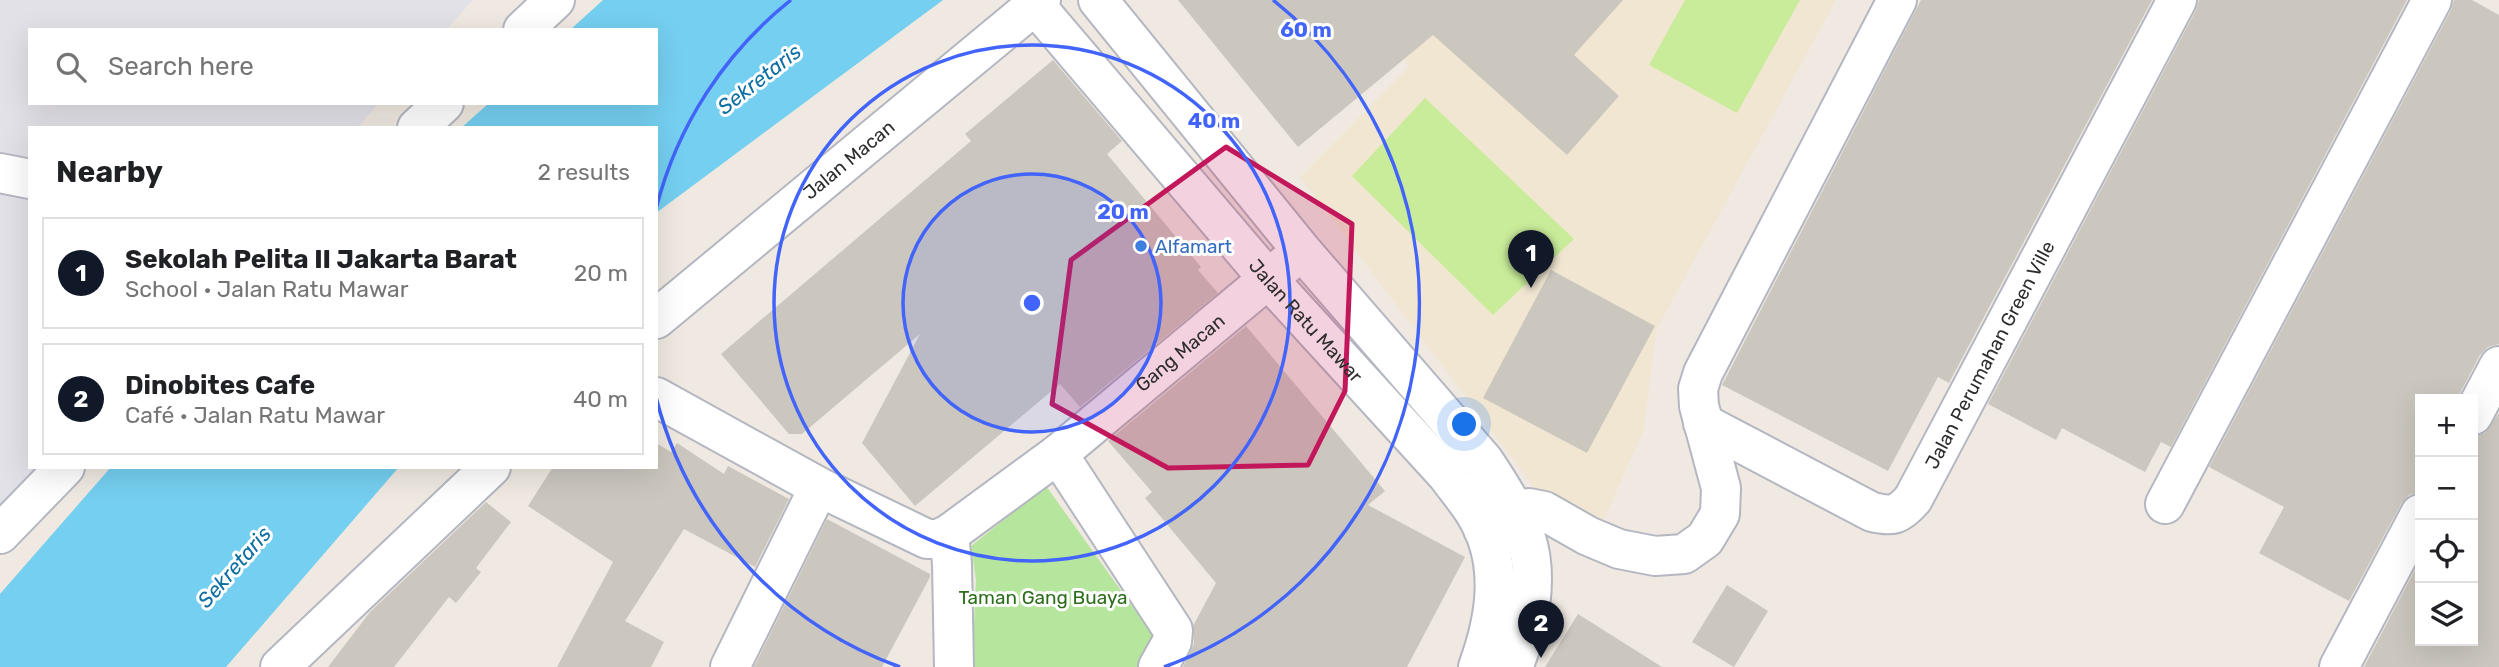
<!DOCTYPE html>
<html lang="en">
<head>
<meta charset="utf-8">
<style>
  :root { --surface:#fff; --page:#f6f6f6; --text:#202124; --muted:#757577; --line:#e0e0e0; --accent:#111827 }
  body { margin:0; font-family:Rubik,sans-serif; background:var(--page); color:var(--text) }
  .controls { position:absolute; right:21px; bottom:21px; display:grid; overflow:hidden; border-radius:0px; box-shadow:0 7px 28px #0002 }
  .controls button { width:63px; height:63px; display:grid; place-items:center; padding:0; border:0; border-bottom:2px solid var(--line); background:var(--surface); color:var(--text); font:35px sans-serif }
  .you { position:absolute; left:1465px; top:425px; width:24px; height:24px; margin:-18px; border:5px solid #fff; border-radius:50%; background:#1a73e8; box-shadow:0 0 0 10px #1a73e833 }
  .badge { display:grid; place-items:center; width:46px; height:46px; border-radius:50%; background:var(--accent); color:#fff; font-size:23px; font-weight:700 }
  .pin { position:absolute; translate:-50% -58px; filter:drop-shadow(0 2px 4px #0008) }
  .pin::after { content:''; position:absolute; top:37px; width:24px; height:21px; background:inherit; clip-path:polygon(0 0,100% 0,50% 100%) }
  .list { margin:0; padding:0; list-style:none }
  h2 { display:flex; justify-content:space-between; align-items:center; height:91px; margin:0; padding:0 28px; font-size:30px }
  h2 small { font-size:23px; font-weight:400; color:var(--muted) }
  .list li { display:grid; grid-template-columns:46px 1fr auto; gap:21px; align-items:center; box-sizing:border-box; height:112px; margin:0 14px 14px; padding:0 14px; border:2px solid var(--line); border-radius:0px }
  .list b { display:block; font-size:26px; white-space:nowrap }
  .list p { margin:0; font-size:23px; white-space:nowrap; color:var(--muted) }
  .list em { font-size:23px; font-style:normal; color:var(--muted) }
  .icon { flex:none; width:38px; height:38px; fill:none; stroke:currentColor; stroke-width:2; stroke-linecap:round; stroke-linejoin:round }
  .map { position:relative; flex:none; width:2499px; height:667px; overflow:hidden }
  .search { position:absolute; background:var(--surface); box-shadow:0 7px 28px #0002; left:28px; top:28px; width:630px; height:77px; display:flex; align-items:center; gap:18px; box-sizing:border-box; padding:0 24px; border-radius:0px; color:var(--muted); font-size:26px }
  .panel { position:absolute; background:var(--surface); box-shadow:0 7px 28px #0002; left:28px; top:126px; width:630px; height:343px; border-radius:0px }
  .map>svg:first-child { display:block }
  .industrial { fill:#e3e1e8 }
  .education { fill:#f0e6d1 }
  .green { fill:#b6e59e }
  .pitch { fill:#c9ec9a }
  .water { fill:#75cff0 }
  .building { fill:#cbc7bf }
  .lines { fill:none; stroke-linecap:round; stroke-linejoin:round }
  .minor-casing { stroke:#b4b7c1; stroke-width:42 }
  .minor { stroke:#fff; stroke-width:38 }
  .marked { fill:#c2185b; fill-opacity:0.2; stroke:#c2185b; stroke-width:5; stroke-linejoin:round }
  .ring { fill:none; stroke:#4264fb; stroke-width:3.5 }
  .shop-dot { fill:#3f7fe0; stroke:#fff; stroke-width:2.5 }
  .labels { text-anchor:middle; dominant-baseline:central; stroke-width:6; stroke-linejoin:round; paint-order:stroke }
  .street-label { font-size:19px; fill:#2e2e2e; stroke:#fff }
  .shop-label { font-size:19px; fill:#366cbe; stroke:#fff; text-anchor:start }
  .park-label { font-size:19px; fill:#2c6e1b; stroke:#fff }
  .water-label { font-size:21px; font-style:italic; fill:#0d6fa3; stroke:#fff }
  .centre { fill:#4264fb; stroke:#fff; stroke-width:3.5 }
  .ring-label { font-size:21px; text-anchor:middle; font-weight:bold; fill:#4264fb; stroke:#fff; stroke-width:6; stroke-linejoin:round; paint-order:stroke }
</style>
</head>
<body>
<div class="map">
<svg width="2499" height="667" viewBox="0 0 2499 667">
  <rect width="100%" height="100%" fill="#efe9e1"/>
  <polygon class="industrial" points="0,0 473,0 446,30 30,30 30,103 379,103 357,128 30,128 30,467 47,467 0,519"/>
  <polygon class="education" points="1415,0 1836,0 1656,330 1644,429 1602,524 1558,519 1300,177 1409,67 1389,31"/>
  <polygon class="green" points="1046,486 1155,638 1141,667 972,667 976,580 971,546"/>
  <g class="pitch">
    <polygon points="1685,0 1800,0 1737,113 1649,65"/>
    <polygon points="1425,98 1574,239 1493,315 1352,176"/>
  </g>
  <g class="water">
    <polygon points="603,0 943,0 656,213 656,128 461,128 489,103 656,103 656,30 570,30"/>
    <polygon points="111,467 399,467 226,667 0,667 0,594"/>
  </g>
  <g class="building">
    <polygon points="1178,0 1623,0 1574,55 1619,96 1567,155 1433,35 1298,147"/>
    <polygon points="1921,0 2152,0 1949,383 1938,377 1888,471 1722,385"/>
    <polygon points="2199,0 2407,0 2171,447 2161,442 2145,472 2062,428 2056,440 1988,404 2196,10"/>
    <polygon points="2454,0 2472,0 2499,15 2499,344 2488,347 2480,355 2457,399 2420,399 2420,492 2409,495 2401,504 2349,601 2259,553 2284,507 2209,467 2451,10"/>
    <polygon points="1053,60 1122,141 1107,154 1201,267 1198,270 1218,293 1080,407 1060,384 915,506 862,443 920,334 802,434 789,434 721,354 971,141 965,134"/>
    <polygon points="1551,270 1655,326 1587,453 1483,398"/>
    <polygon points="1246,326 1385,491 1368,505 1465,557 1407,667 1183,667 1194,644 1193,626 1216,583 1145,498 1152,492 1108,441"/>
    <polygon points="2499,413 2499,667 2364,667 2420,560 2420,641 2473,641 2473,437 2485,433"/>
    <polygon points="656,443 671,452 677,443 724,474 728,466 789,499 755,567 684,529 625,621 664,642 651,667 557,667 613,562 528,506 553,467 656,467"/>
    <polygon points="486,502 511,522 476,568 481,572 456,603 449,597 394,667 328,667 370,612"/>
    <polygon points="827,519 930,574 930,577 882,667 754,667"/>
    <polygon points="1727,585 1768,611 1734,667 1692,642"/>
    <polygon points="1578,614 1662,667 1545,667"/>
  </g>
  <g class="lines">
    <g class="minor-casing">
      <g id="minor">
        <path d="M1098,0l204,251 182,210c16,24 32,49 42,77 13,39 3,92 -13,129"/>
        <path id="s1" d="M1035,5l233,274 179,196c8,11 18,23 26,35 32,49 24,105 5,157"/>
        <polyline points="523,30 555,0"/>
        <polyline points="417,128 444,103"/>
        <polyline points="0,173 30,179"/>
        <path id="s2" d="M656,319l385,-319"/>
        <path id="s3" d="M656,397l163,90 108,52h11l11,-5 109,-80 228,-190"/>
        <polyline points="2473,415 2499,366"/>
        <path id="s4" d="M1703,423l169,89c21,5 27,3 41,-13l264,-499"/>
        <polyline points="1058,454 1173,630 1172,642 1158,667"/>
        <polyline points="2165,504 2432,0"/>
        <polyline points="1483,529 1529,508 1544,511 1588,536 1619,549 1655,556 1684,554 1705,539 1720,514 1721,488 1699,406 1698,389 1703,373 1897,0"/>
        <polyline points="0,534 65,467"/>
        <polyline points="949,534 952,564 954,667"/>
        <polyline points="280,667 491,467"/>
        <polyline points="730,667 819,487"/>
        <polyline points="2339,667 2420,514"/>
      </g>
    </g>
    <use href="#minor" class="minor"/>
  </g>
  <path class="marked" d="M1226,147l126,77 -7,167 -37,74 -140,3 -116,-64 19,-144z"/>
  <circle cx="1032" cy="303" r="129" fill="#4264fb" fill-opacity=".12"/>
  <g class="ring">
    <circle cx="1032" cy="303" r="129"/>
    <circle cx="1032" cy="303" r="258"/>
    <path d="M900 667A387 387 0 0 1 656 397M656 209A387 387 0 0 1 791 0M1273 0A387 387 0 0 1 1164 667"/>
  </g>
  <circle class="shop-dot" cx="1141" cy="246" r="7"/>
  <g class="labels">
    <g class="street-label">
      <text stroke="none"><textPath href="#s2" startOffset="250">Jalan Macan</textPath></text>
      <text stroke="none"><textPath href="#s1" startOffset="416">Jalan Ratu Mawar</textPath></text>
      <text stroke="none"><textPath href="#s3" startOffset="623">Gang Macan</textPath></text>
      <text stroke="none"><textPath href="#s4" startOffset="401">Jalan Perumahan Green Ville</textPath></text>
    </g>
    <g class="shop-label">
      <text x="1155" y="246">Alfamart</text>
    </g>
    <g class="park-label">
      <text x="1043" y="597">Taman Gang Buaya</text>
    </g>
    <g class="water-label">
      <text transform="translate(759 79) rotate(-38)">Sekretaris</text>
      <text transform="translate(234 567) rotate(-49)">Sekretaris</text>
    </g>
  </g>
  <circle cx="1032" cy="303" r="10" class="centre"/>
  <g class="ring-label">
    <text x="1306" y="37">60 m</text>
    <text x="1214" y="128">40 m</text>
    <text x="1123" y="219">20 m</text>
  </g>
</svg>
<div class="controls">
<button>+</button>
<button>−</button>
<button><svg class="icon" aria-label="locate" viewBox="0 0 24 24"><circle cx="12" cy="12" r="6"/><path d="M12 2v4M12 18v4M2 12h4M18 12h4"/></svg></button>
<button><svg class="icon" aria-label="layers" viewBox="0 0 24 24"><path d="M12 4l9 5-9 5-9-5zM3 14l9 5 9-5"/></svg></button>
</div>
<div class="you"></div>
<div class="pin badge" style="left:1531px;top:288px">1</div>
<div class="pin badge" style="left:1541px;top:658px">2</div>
<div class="search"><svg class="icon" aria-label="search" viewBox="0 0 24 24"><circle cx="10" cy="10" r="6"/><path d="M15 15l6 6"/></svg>Search here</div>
<section class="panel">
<h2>Nearby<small>2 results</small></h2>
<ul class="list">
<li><span class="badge">1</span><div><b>Sekolah Pelita II Jakarta Barat</b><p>School · Jalan Ratu Mawar</p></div><em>20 m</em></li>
<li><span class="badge">2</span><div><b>Dinobites Cafe</b><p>Café · Jalan Ratu Mawar</p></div><em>40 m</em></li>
</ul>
</section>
</div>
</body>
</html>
